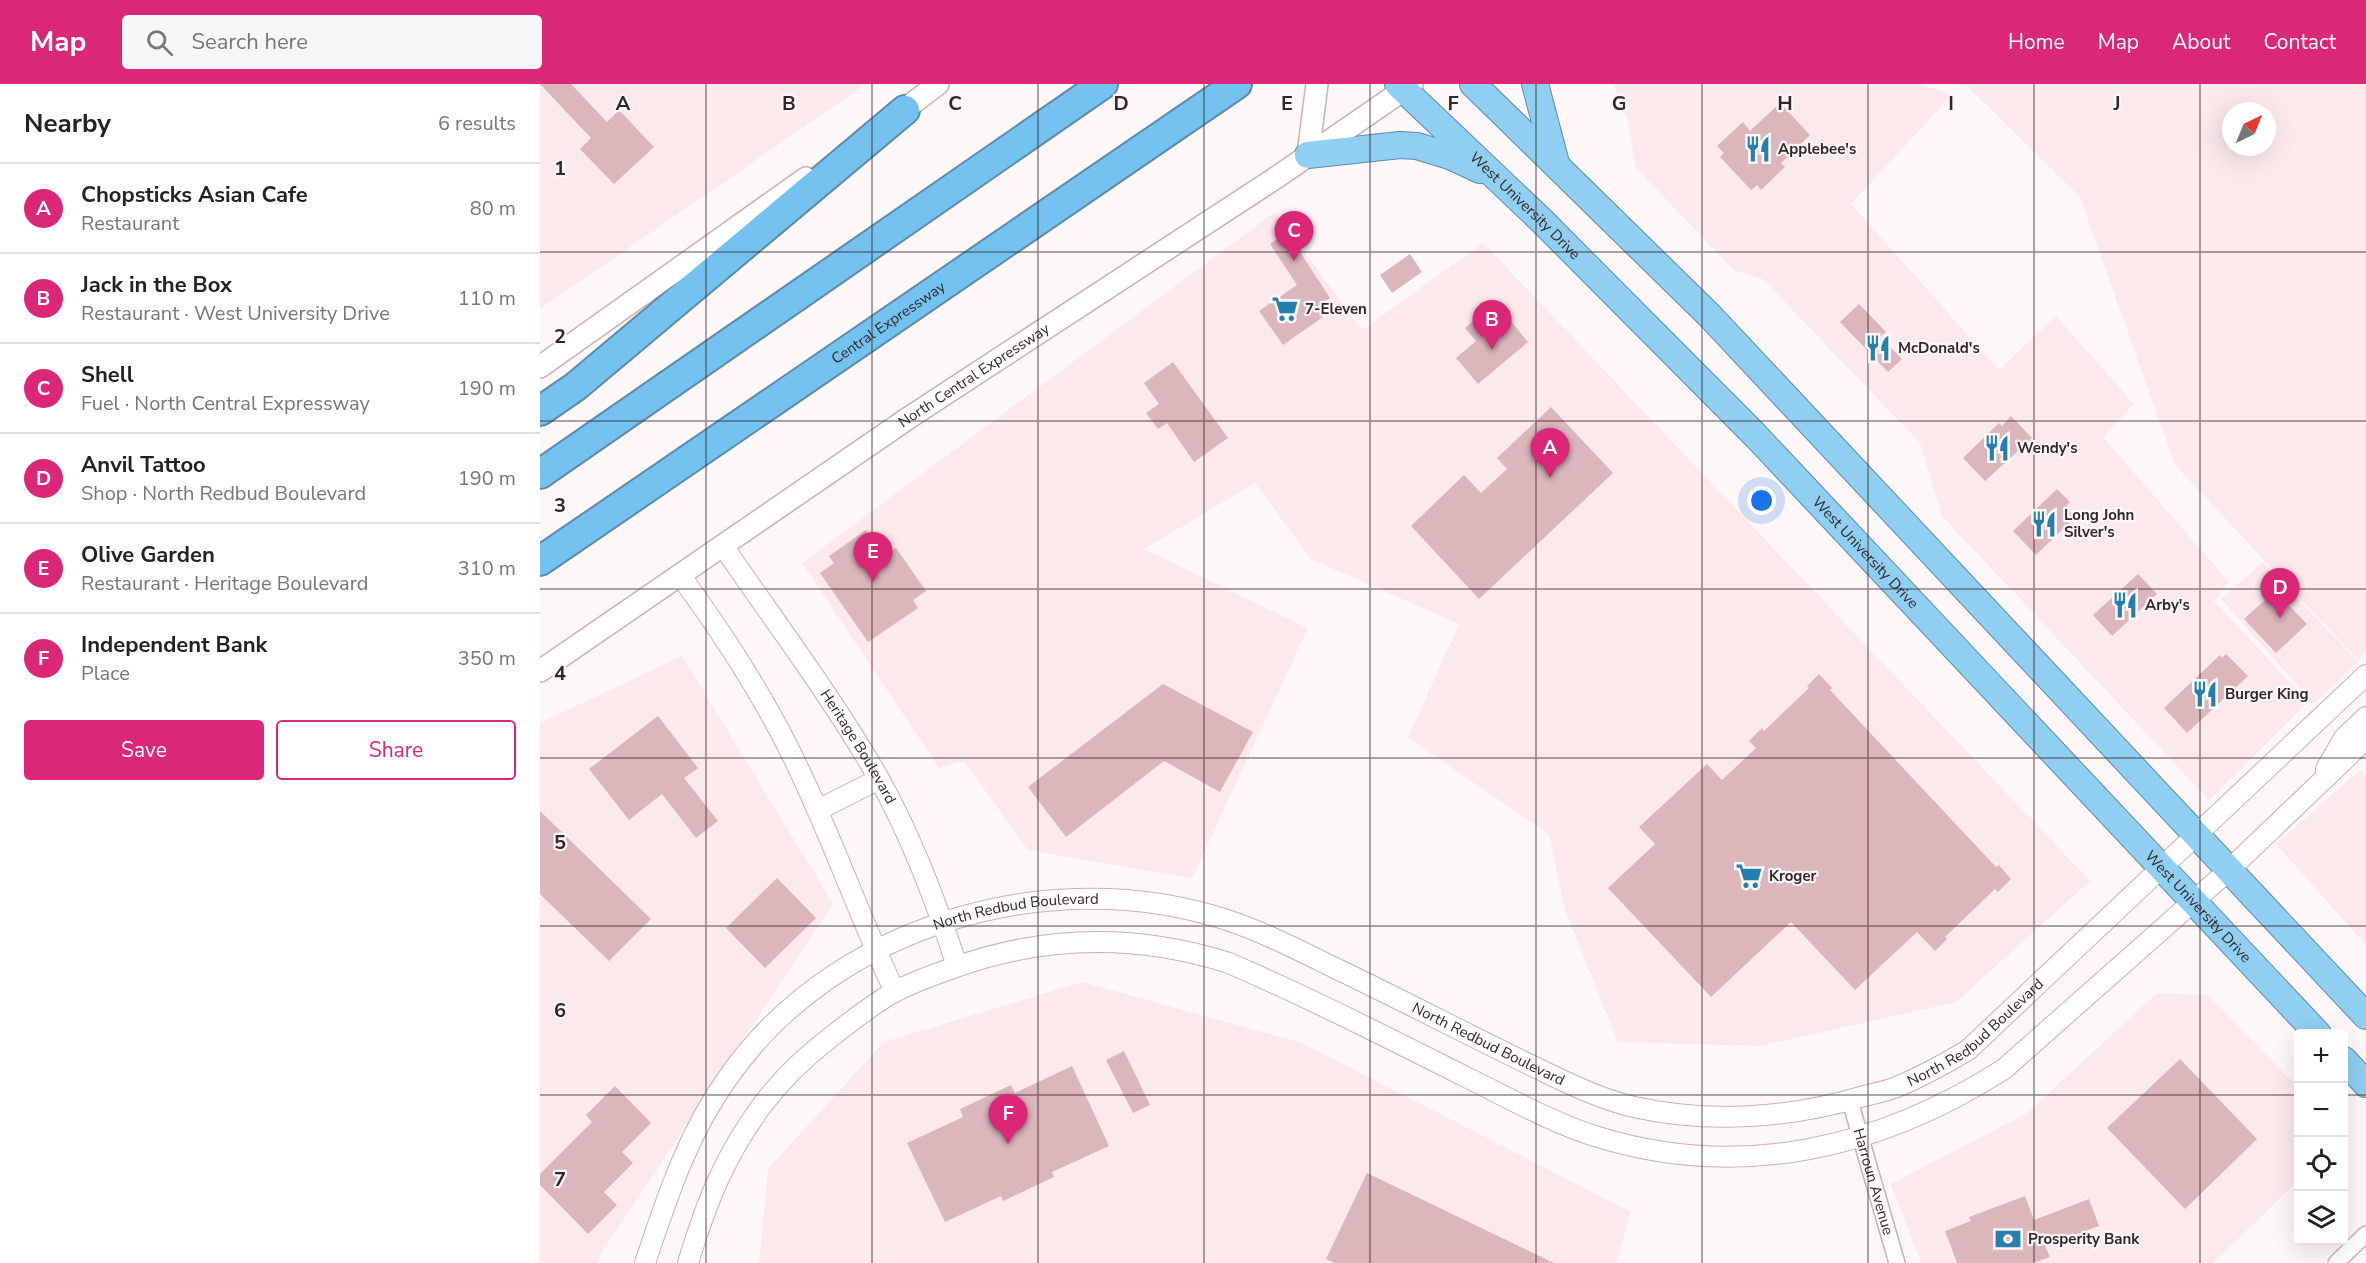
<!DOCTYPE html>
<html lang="en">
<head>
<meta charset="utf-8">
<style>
  :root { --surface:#fff; --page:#f6f6f6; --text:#222; --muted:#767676; --line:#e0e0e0; --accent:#db2777 }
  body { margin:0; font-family:"Nunito Sans",sans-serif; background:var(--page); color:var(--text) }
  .controls { position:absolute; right:18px; bottom:18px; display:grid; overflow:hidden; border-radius:6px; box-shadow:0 6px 24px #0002 }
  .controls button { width:54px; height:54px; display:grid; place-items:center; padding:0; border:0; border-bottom:2px solid var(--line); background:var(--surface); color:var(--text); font:30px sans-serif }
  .compass { position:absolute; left:1682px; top:18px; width:54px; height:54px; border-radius:50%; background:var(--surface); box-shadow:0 6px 24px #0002; rotate:43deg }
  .you { position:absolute; left:1222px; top:417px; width:21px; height:21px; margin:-15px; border:4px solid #fff; border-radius:50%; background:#1a73e8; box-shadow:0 0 0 9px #1a73e833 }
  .badge { display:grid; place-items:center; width:39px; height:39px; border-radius:50%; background:var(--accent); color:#fff; font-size:20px; font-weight:700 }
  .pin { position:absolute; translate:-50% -50px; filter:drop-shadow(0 2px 3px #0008) }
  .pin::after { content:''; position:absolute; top:32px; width:21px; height:18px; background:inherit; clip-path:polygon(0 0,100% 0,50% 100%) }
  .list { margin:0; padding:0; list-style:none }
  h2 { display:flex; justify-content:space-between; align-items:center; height:78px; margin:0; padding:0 24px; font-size:26px }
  h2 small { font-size:20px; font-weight:400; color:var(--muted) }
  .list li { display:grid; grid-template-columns:39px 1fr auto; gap:18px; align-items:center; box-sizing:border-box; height:90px; padding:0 24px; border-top:2px solid var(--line) }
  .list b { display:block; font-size:22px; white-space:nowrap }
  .list p { margin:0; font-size:20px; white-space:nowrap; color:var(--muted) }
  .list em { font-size:20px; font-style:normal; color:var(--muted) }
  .actions { display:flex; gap:12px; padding:18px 24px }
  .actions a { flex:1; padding:14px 0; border:2px solid var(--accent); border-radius:6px; text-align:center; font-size:21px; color:var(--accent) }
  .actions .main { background:var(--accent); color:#fff }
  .icon { flex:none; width:33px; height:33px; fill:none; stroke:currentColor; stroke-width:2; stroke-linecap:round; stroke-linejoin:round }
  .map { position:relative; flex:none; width:1826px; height:1179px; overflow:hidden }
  header { display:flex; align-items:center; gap:36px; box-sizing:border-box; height:84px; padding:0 30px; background:var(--accent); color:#fff }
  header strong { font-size:28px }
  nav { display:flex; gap:33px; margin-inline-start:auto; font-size:21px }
  .search { width:420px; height:54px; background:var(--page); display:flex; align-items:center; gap:15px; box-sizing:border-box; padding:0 21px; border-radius:6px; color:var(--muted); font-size:22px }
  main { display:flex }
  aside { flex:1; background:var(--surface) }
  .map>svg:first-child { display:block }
  .built { fill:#fbe9eb; fill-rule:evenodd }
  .building { fill:#dbb7bc }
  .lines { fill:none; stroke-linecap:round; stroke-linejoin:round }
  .minor-casing { stroke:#d1aeb3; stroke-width:18 }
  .tertiary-casing { stroke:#d1aeb3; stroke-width:22 }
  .secondary-casing { stroke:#d1aeb3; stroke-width:24 }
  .trunk-casing { stroke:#5d8ba9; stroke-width:28 }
  .motorway-casing { stroke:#5d8ba9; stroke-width:32 }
  .minor { stroke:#fff; stroke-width:15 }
  .tertiary { stroke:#fff; stroke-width:20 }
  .secondary { stroke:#fff; stroke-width:21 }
  .trunk { stroke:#90cef2; stroke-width:26 }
  .motorway { stroke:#74c2ef; stroke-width:28 }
  .grid { fill:none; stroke:#332627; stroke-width:1.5; stroke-opacity:0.55 }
  .labels { text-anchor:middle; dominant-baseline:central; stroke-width:4.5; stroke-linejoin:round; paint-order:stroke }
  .poi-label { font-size:15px; font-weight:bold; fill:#332627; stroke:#fef7f8; text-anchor:start }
  .street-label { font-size:15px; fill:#332627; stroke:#fef7f8 }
  .grid-label { font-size:20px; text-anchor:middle; font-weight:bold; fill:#332627; stroke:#fef7f8; stroke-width:4.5; stroke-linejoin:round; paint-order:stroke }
</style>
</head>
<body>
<header>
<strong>Map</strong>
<div class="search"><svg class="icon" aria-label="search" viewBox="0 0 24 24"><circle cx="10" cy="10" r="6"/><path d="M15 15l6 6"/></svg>Search here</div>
<nav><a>Home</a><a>Map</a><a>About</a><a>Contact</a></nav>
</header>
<main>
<aside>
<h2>Nearby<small>6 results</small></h2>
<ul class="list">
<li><span class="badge">A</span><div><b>Chopsticks Asian Cafe</b><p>Restaurant</p></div><em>80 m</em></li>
<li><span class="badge">B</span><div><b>Jack in the Box</b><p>Restaurant · West University Drive</p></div><em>110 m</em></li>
<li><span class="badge">C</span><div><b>Shell</b><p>Fuel · North Central Expressway</p></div><em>190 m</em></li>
<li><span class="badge">D</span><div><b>Anvil Tattoo</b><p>Shop · North Redbud Boulevard</p></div><em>190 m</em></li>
<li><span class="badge">E</span><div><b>Olive Garden</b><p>Restaurant · Heritage Boulevard</p></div><em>310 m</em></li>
<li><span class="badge">F</span><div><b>Independent Bank</b><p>Place</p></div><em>350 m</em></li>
</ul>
<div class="actions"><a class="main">Save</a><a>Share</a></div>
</aside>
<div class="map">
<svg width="1826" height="1179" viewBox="0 0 1826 1179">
  <rect width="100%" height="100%" fill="#fef7f8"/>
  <g class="built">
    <polygon points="0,0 326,0 0,225"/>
    <polygon points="1073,0 1380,0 1412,11 1311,120 1459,286 1516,232 1594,320 1563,353 1689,498 1674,517 1768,618 1669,716 1402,432 1380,359 1223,195 1194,186 1096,84 1088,36"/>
    <path d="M1417,0h409v567l-8,9 -183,-195 -95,-268 -112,-110zM1691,27h36v36h-36z"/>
    <polygon points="735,128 822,246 943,159 1550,797 1416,918 1220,962 1078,958 1025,826 1009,750 868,654 919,540 771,475 715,399 604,465 768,544 652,794 488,766 424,677 399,684 262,479"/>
    <polygon points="1723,478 1818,578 1774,620 1681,515"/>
    <polygon points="142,572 293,820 62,1168 58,1179 0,1179 0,639"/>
    <polygon points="1820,686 1826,692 1826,861 1736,760"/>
    <polygon points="542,898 762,959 1091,1128 1076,1179 219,1179 228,1085 344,958"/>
    <polygon points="1617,909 1668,911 1758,1003 1758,1097 1673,1179 1381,1179 1351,1100 1487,1029"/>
  </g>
  <g class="building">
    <polygon points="0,0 31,0 67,38 79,26 114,63 74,100 40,65 51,54"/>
    <polygon points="1240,19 1270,51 1241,79 1245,83 1221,106 1217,101 1211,106 1180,73 1184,69 1177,62 1203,38 1210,47"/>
    <polygon points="747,148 790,214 776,223 783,233 743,261 719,227 757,201 730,160"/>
    <polygon points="870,170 882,188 852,209 840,191"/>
    <polygon points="955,218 988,258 938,300 916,274 936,257 925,244"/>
    <polygon points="1319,220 1346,248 1340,253 1362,275 1348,288 1300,238"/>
    <polygon points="633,278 688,354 654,378 627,339 618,345 606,329 619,320 604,299"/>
    <polygon points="1011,323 1073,389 939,515 871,442 924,391 941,409 967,385 957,374"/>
    <polygon points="1471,332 1492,354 1445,397 1423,374 1459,339 1462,342"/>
    <polygon points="1517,405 1530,418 1525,423 1535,433 1496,471 1473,447"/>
    <polygon points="326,446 344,472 356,464 386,507 373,516 378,524 328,558 280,489 294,479 289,472"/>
    <polygon points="1598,490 1617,510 1572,552 1553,531"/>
    <polygon points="1735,507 1767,540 1736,569 1704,535"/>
    <polygon points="1686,570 1708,592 1647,649 1624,624 1680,571 1682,574"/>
    <polygon points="1279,590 1292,604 1290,606 1456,783 1459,781 1471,795 1458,808 1455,805 1405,853 1407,855 1395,867 1377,848 1315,906 1251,838 1171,913 1068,804 1115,760 1099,743 1167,680 1182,696 1216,664 1209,657 1222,644 1224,647 1269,604 1267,602"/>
    <polygon points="623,600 713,648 680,708 624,677 526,753 488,703"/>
    <polygon points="118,632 158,684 144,694 178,737 156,754 122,710 89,736 49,685"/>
    <polygon points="0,727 111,835 69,877 0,810"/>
    <polygon points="237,794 276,834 225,884 186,844"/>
    <polygon points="584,967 610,1021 593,1029 566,976"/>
    <polygon points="1640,975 1717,1055 1645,1125 1567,1044"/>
    <polygon points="532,982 569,1062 512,1088 514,1093 463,1117 461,1112 405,1138 367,1059 423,1033 420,1025 471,1001 475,1009"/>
    <polygon points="75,1002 111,1039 82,1068 93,1079 64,1108 77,1121 48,1150 0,1101 0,1090 52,1038 46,1031"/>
    <polygon points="827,1089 1014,1179 795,1179 786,1175"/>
    <polygon points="1485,1112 1494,1136 1549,1115 1559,1142 1505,1162 1510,1173 1493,1179 1417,1179 1405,1147 1431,1137 1429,1133"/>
  </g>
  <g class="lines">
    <g class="minor-casing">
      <g id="minor">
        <path id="s1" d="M1310,1017l47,162"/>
        <polyline points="1796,1179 1826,1150"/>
      </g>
    </g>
    <g class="tertiary-casing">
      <g id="tertiary">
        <path id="s2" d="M183,462c52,76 109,151 155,231 34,60 58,124 79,189"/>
        <path d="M140,491c41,56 78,112 109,174 40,79 68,163 106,243"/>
        <polyline points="1786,685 1804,654 1826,633"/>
        <polyline points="278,726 339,695"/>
        <path id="s3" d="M105,1179c22,-65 42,-128 82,-184 106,-154 322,-216 497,-160 40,13 76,32 113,50 71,34 141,71 212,105 27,13 55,26 85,33 75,17 157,11 230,-11 12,-3 24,-5 35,-10 24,-10 47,-23 69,-36l398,-375"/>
        <path d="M148,1179c18,-60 37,-108 75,-159 19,-25 43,-48 68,-67 20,-16 41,-32 63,-45 19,-10 39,-17 59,-24 91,-33 184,-34 276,-5 81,35 159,75 237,114 43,21 86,46 132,60 143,44 283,11 406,-68l225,-199 137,-131"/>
      </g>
    </g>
    <g class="secondary-casing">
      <g id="secondary">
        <polyline points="353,34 398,0"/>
        <polyline points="768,71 777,0"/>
        <polyline points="0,283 266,94"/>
        <path id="s4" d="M0,587l370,-254 364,-238 138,-95"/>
      </g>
    </g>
    <g class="trunk-casing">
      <g id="trunk">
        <path id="s5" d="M858,0l144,137 213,214 563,599"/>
        <polyline points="933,0 1170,232 1826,932"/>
        <polyline points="995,0 1016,79"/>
        <polyline points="768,71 860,61 877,62 910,72 940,86"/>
        <polyline points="1804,976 1826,1000"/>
      </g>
    </g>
    <g class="motorway-casing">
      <g id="motorway">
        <polyline points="0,327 35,303 365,26"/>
        <polyline points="0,390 563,0"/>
        <path id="s6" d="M0,477l697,-477"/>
      </g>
    </g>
    <use href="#minor" class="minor"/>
    <use href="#tertiary" class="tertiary"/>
    <use href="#secondary" class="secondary"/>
    <use href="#trunk" class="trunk"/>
    <use href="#motorway" class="motorway"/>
  </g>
  <path class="grid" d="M166,0v1179M332,0v1179M498,0v1179M664,0v1179M830,0v1179M996,0v1179M1162,0v1179M1328,0v1179M1494,0v1179M1660,0v1179M0,168h1826M0,337h1826M0,505h1826M0,674h1826M0,842h1826M0,1011h1758M1804,1011h22"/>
  <defs>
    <g id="restaurant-bare" transform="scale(2.07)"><path d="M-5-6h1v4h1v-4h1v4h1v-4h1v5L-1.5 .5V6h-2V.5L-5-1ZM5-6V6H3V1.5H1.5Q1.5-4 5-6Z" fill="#247fac" stroke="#fef7f8" stroke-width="2.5" paint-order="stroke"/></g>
    <g id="supermarket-bare" transform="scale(2.07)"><path d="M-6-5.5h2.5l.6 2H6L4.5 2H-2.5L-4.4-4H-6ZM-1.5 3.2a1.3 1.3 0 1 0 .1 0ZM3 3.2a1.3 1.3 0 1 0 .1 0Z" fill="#247fac" stroke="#fef7f8" stroke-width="2.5" paint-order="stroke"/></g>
    <g id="bank-bare" transform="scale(2.07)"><path d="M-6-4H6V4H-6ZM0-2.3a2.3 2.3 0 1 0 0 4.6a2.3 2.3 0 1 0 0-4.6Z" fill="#247fac" stroke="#fef7f8" stroke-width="2.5" paint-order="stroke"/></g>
  </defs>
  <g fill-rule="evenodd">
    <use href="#restaurant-bare" x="1218" y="65"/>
    <use href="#supermarket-bare" x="745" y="225"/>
    <use href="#restaurant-bare" x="1338" y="264"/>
    <use href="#restaurant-bare" x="1457" y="364"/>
    <use href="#restaurant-bare" x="1504" y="440"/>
    <use href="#restaurant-bare" x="1585" y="521"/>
    <use href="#restaurant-bare" x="1665" y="610"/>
    <use href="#supermarket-bare" x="1209" y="792"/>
    <use href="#bank-bare" x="1468" y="1155"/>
  </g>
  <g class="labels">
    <g class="poi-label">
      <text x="1238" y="65">Applebee's</text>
      <text x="765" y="225">7-Eleven</text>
      <text x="1358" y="264">McDonald's</text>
      <text x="1477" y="364">Wendy's</text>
      <text x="1524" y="431">Long John<tspan x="1524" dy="17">Silver's</tspan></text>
      <text x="1605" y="521">Arby's</text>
      <text x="1685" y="610">Burger King</text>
      <text x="1229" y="792">Kroger</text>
      <text x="1488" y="1155">Prosperity Bank</text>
    </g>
    <g class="street-label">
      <text stroke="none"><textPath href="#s5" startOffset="176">West University Drive</textPath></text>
      <text stroke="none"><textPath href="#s6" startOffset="422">Central Expressway</textPath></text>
      <text stroke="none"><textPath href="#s4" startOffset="525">North Central Expressway</textPath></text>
      <text stroke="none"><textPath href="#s5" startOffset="662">West University Drive</textPath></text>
      <text stroke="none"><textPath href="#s2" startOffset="242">Heritage Boulevard</textPath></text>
      <text stroke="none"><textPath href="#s5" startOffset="1148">West University Drive</textPath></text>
      <text stroke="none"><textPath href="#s3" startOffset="548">North Redbud Boulevard</textPath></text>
      <text stroke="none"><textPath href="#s3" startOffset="1574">North Redbud Boulevard</textPath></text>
      <text stroke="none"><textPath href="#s3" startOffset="1052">North Redbud Boulevard</textPath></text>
      <text stroke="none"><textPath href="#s1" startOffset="84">Harroun Avenue</textPath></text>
    </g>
  </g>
  <g class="grid-label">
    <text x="83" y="26">A</text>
    <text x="249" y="26">B</text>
    <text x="415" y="26">C</text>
    <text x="581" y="26">D</text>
    <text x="747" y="26">E</text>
    <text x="913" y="26">F</text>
    <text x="1079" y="26">G</text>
    <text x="1245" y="26">H</text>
    <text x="1411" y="26">I</text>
    <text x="1577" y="26">J</text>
    <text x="20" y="91">1</text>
    <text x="20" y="259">2</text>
    <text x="20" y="428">3</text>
    <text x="20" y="596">4</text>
    <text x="20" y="765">5</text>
    <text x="20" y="933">6</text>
    <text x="20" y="1102">7</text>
  </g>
</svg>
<div class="controls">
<button>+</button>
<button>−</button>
<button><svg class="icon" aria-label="locate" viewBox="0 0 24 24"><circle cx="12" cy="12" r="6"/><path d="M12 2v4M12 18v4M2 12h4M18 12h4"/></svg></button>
<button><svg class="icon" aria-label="layers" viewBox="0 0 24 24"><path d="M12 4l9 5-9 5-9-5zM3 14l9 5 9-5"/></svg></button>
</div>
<svg class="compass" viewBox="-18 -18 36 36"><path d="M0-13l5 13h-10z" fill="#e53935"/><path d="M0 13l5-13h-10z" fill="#767676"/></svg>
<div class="you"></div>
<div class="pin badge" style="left:1010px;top:394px">A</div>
<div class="pin badge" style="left:952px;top:266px">B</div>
<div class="pin badge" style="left:754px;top:177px">C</div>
<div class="pin badge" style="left:1740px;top:534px">D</div>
<div class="pin badge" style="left:333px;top:498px">E</div>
<div class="pin badge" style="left:468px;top:1060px">F</div>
</div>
</main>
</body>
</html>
